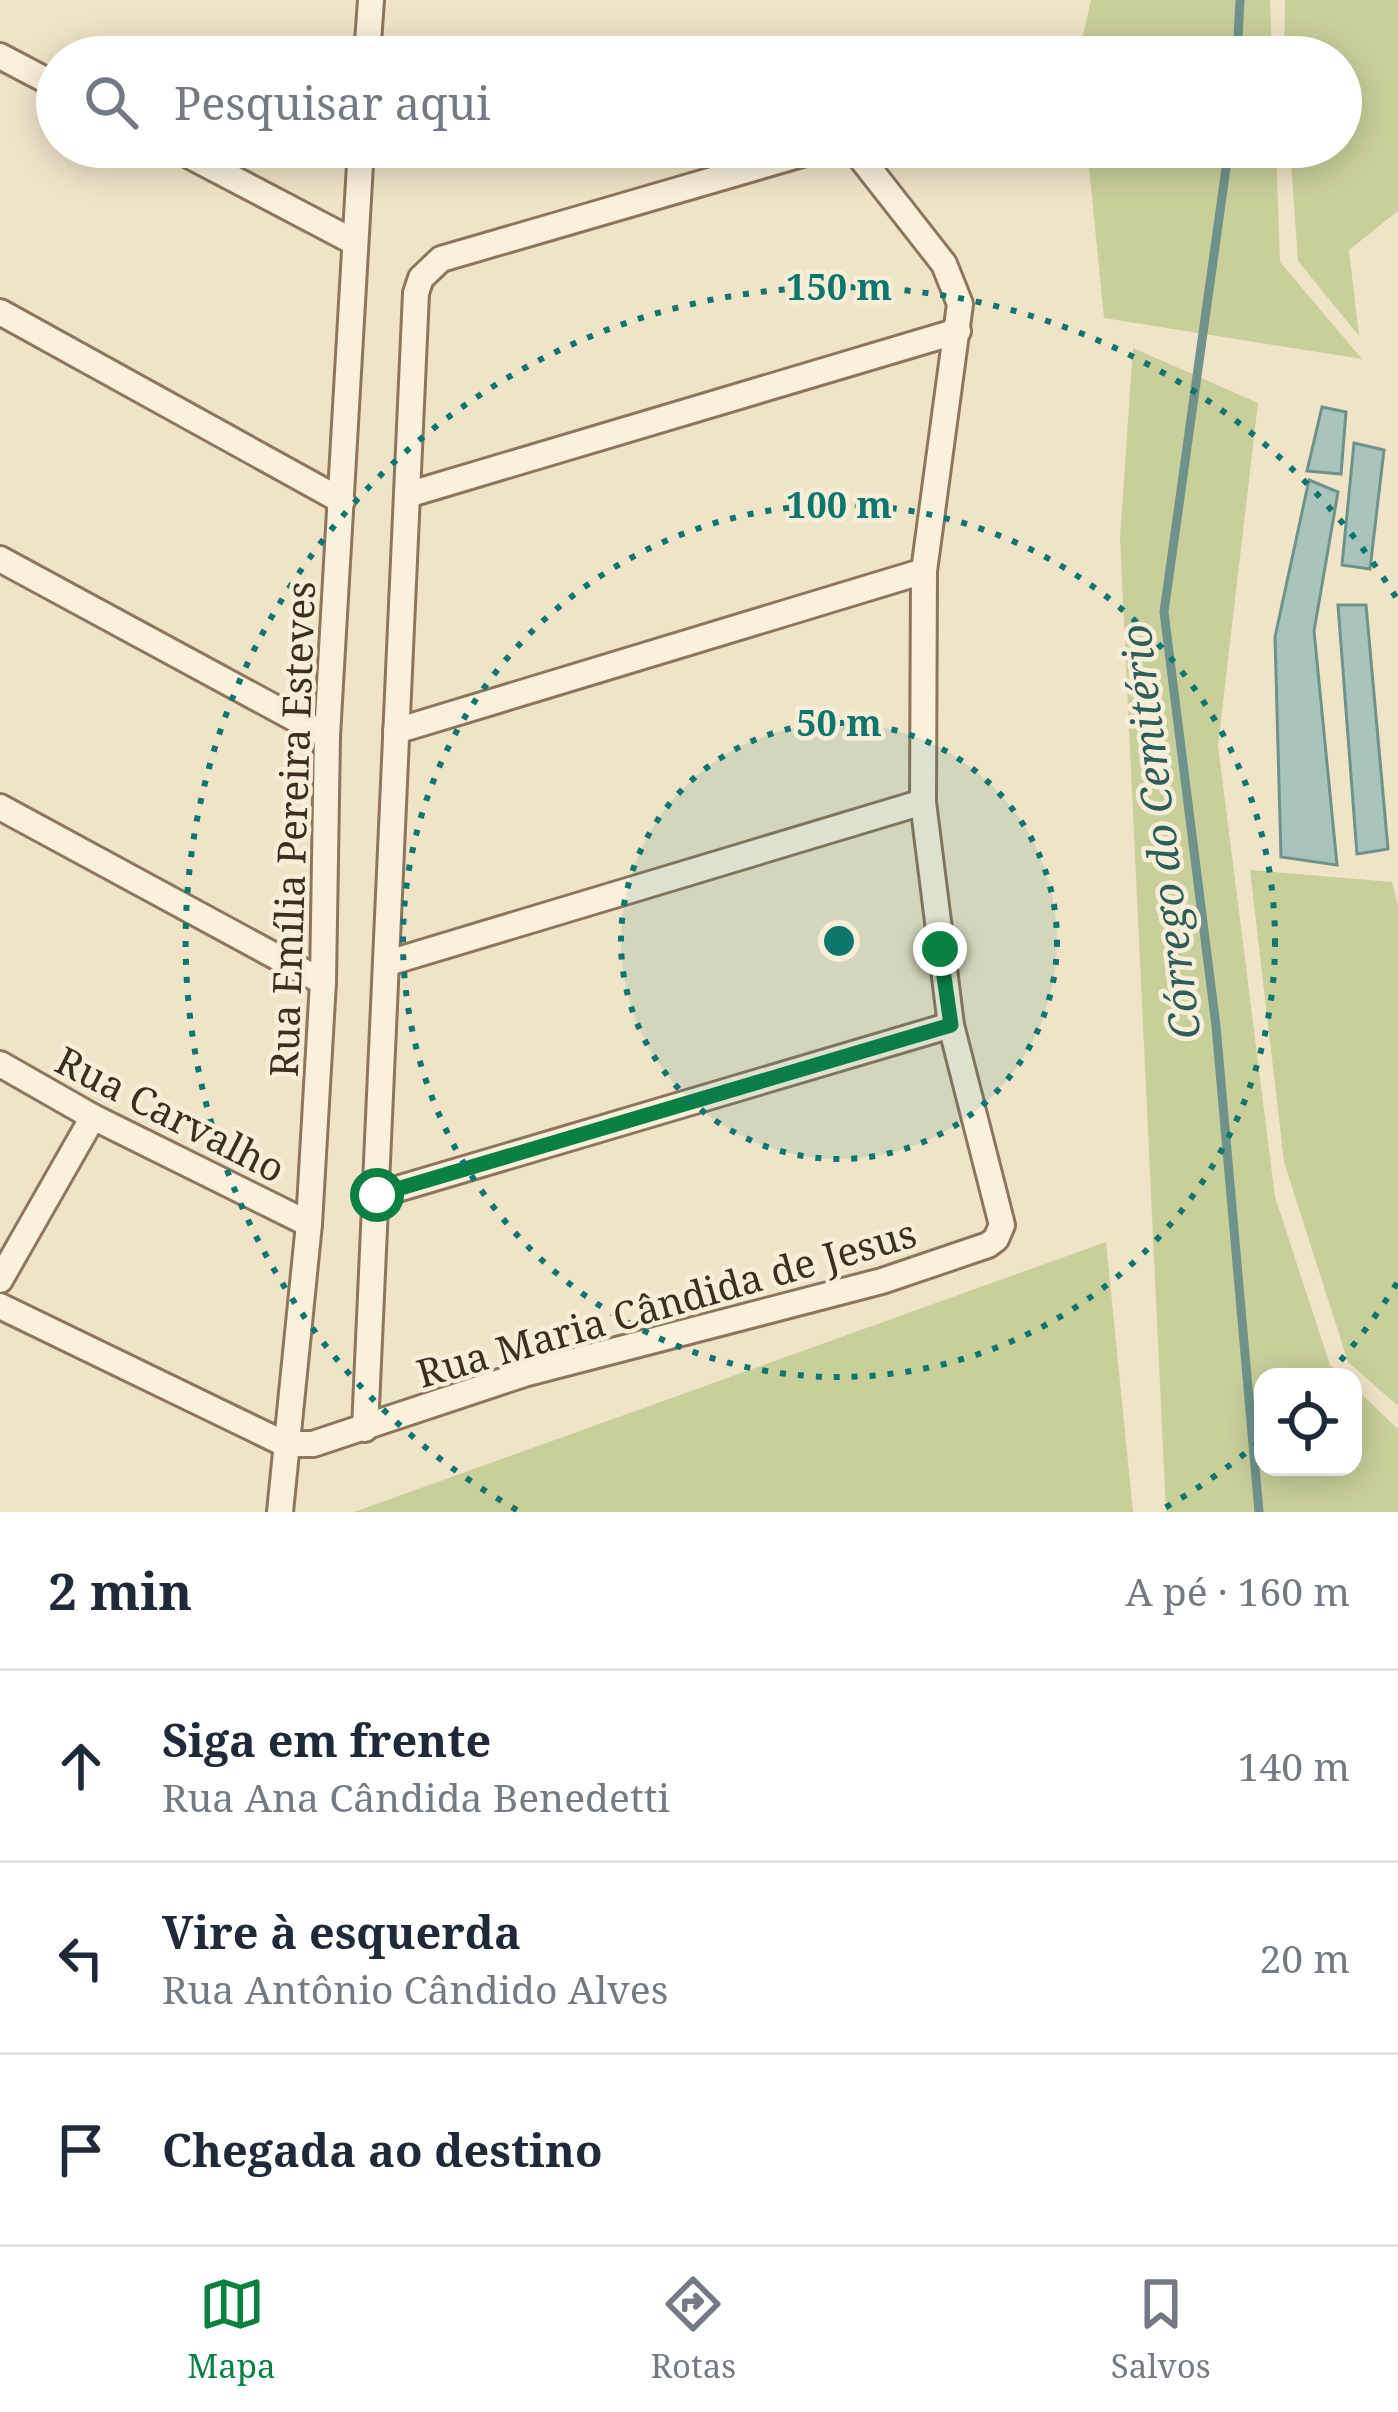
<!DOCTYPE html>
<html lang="pt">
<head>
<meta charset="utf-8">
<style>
  :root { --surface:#fff; --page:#f2f2f3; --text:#1f2937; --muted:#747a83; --line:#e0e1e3; --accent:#0b8043 }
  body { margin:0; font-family:"Noto Serif",serif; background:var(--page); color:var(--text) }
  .controls { position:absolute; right:36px; bottom:36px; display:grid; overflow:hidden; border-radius:24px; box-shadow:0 6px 30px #0003 }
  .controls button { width:108px; height:108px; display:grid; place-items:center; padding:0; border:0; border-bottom:3px solid var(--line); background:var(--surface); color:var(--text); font:60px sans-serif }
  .stop { position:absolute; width:36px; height:36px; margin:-27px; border:9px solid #0b8043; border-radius:50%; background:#fff }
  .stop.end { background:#0b8043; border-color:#fff; box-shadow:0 3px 12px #0008 }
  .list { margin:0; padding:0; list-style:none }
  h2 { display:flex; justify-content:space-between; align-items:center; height:156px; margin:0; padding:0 48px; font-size:51px }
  h2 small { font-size:39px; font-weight:400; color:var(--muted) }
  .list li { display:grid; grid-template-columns:78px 1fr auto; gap:36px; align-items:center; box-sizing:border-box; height:192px; padding:0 48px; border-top:3px solid var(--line) }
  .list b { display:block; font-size:45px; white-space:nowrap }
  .list p { margin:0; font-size:39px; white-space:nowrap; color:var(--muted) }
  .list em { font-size:39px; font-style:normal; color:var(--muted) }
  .icon { flex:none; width:66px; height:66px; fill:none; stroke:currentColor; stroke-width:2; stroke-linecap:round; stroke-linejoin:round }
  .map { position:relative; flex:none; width:1398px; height:1512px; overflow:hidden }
  .search { position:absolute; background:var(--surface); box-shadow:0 6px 30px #0003; left:36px; right:36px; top:36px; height:132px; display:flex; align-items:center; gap:30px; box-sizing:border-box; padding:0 42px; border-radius:66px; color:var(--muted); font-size:45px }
  .sheet { height:732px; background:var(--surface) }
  nav { display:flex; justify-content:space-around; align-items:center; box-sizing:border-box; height:168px; border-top:3px solid var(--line); background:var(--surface); font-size:33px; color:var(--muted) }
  nav a { display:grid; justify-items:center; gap:6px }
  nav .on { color:var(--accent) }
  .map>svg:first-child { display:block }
  .green { fill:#c9cf9b }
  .water { fill:#a9c4bc; stroke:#6f938a; stroke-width:3 }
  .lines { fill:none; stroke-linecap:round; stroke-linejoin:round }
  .stream { stroke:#6f938a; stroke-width:9 }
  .minor-casing { stroke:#8d765c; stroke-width:30 }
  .minor { stroke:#faf1dc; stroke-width:24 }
  .route { stroke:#0b8043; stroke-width:15 }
  .ring { fill:none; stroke:#0f766e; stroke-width:6; stroke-dasharray:6 12 }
  .labels { text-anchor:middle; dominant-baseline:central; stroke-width:9; stroke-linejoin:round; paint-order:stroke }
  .street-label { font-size:39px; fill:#3d2e20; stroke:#f7eed8 }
  .water-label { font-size:42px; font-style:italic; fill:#2f5d5a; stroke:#f7eed8 }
  .centre { fill:#0f766e; stroke:#f7eed8; stroke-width:6 }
  .ring-label { font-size:36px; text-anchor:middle; font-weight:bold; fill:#0f766e; stroke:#f7eed8; stroke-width:9; stroke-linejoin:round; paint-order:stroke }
</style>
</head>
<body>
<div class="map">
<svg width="1398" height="1512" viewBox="0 0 1398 1512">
  <rect width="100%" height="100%" fill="#f0e4c8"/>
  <g class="green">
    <polygon points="1091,0 1270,0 1272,57 1078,57"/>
    <polygon points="1285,0 1398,0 1398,211 1349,250 1359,336 1298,261 1290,147 1341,147 1341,57 1284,57"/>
    <polygon points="1087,147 1276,147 1280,262 1362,359 1104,318"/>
    <polygon points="1133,348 1258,403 1218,745 1275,1197 1330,1365 1343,1377 1263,1377 1263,1467 1353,1467 1353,1386 1398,1429 1398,1512 1166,1512 1120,538"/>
    <polygon points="1250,870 1392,882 1398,905 1398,1406 1348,1362 1284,1162"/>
    <polygon points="1106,1242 1133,1512 354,1512"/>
  </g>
  <g class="water">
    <polygon points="1322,407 1346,412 1341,474 1307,471"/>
    <polygon points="1354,443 1384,450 1370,569 1342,565"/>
    <polygon points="1309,480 1338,492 1314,631 1337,865 1281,857 1275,637"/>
    <polygon points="1338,605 1366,605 1388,849 1357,854"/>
  </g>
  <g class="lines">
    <g class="stream">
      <polyline points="1237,57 1240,0"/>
      <polyline points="1229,147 1164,612 1216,1026 1259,1512"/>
    </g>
    <g class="minor-casing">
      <g id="minor">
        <polyline points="0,56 57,86"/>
        <polyline points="367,57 371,0"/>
        <polyline points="173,147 354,242"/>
        <polyline points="0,312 342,501"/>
        <polyline points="407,495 958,331"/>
        <polyline points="0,559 327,736"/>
        <polyline points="396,731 924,571"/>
        <polyline points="0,807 323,982"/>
        <polyline points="388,963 923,802"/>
        <polyline points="0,1064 93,1117 309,1224"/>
        <polyline points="377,1195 951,1025"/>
        <polyline points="0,1280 93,1117"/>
        <polyline points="0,1306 285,1444 313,1444 524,1374 882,1281 988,1245 996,1239 1002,1225 951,1025 923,802 924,571 960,304 944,264 857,153 845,147"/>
        <polyline points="365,1429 416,293 421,278 441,259 826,147"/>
        <polyline points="280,1512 309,1224 323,982 327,736 361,147"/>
      </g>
    </g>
    <use href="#minor" class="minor"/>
  </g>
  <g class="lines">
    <polyline class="route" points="377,1195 951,1025 940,949"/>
  </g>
  <circle cx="839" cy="941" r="218" fill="#0f766e" fill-opacity=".12"/>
  <g class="ring">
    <circle cx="839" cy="941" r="218"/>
    <circle cx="839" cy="941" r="436"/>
    <path d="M1397 1283A654 654 0 0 1 1329 1374M1259 1442A654 654 0 0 1 1161 1510M517 1510A654 654 0 1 1 1397 599"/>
  </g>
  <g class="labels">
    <g class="street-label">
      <text transform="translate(291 829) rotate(-88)">Rua Emília Pereira Esteves</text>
      <text transform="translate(171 1113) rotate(27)">Rua Carvalho</text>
      <text transform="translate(666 1302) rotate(-16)">Rua Maria Cândida de Jesus</text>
    </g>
    <g class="water-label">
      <text transform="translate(1159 832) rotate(-97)">Córrego do Cemitério</text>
    </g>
  </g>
  <circle cx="839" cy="941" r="18" class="centre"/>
  <g class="ring-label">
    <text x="839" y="300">150 m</text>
    <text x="839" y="518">100 m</text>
    <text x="839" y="736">50 m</text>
  </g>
</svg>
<div class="controls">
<button><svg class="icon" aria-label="locate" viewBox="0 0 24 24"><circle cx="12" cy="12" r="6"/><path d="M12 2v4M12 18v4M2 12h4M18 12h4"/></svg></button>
</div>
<div class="stop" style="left:377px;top:1195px"></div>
<div class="stop end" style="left:940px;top:949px"></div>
<div class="search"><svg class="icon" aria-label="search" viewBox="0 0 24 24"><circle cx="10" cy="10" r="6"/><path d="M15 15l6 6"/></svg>Pesquisar aqui</div>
</div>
<section class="sheet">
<h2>2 min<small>A pé · 160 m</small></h2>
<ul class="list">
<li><svg class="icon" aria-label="ahead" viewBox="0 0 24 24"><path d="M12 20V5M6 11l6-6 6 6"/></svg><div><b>Siga em frente</b><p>Rua Ana Cândida Benedetti</p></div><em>140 m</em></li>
<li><svg class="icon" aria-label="left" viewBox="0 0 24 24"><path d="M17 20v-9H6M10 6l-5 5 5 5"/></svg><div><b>Vire à esquerda</b><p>Rua Antônio Cândido Alves</p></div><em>20 m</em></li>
<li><svg class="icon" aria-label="arrive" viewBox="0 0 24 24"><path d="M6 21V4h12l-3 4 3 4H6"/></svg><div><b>Chegada ao destino</b></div></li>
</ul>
</section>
<nav>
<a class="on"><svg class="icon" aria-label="map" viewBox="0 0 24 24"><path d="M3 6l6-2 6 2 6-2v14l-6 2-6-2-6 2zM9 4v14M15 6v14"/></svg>Mapa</a>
<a><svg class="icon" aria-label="directions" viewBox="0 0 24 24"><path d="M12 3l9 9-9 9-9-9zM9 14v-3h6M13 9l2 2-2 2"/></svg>Rotas</a>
<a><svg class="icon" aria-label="saved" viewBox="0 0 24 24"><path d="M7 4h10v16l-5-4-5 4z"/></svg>Salvos</a>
</nav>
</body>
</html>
